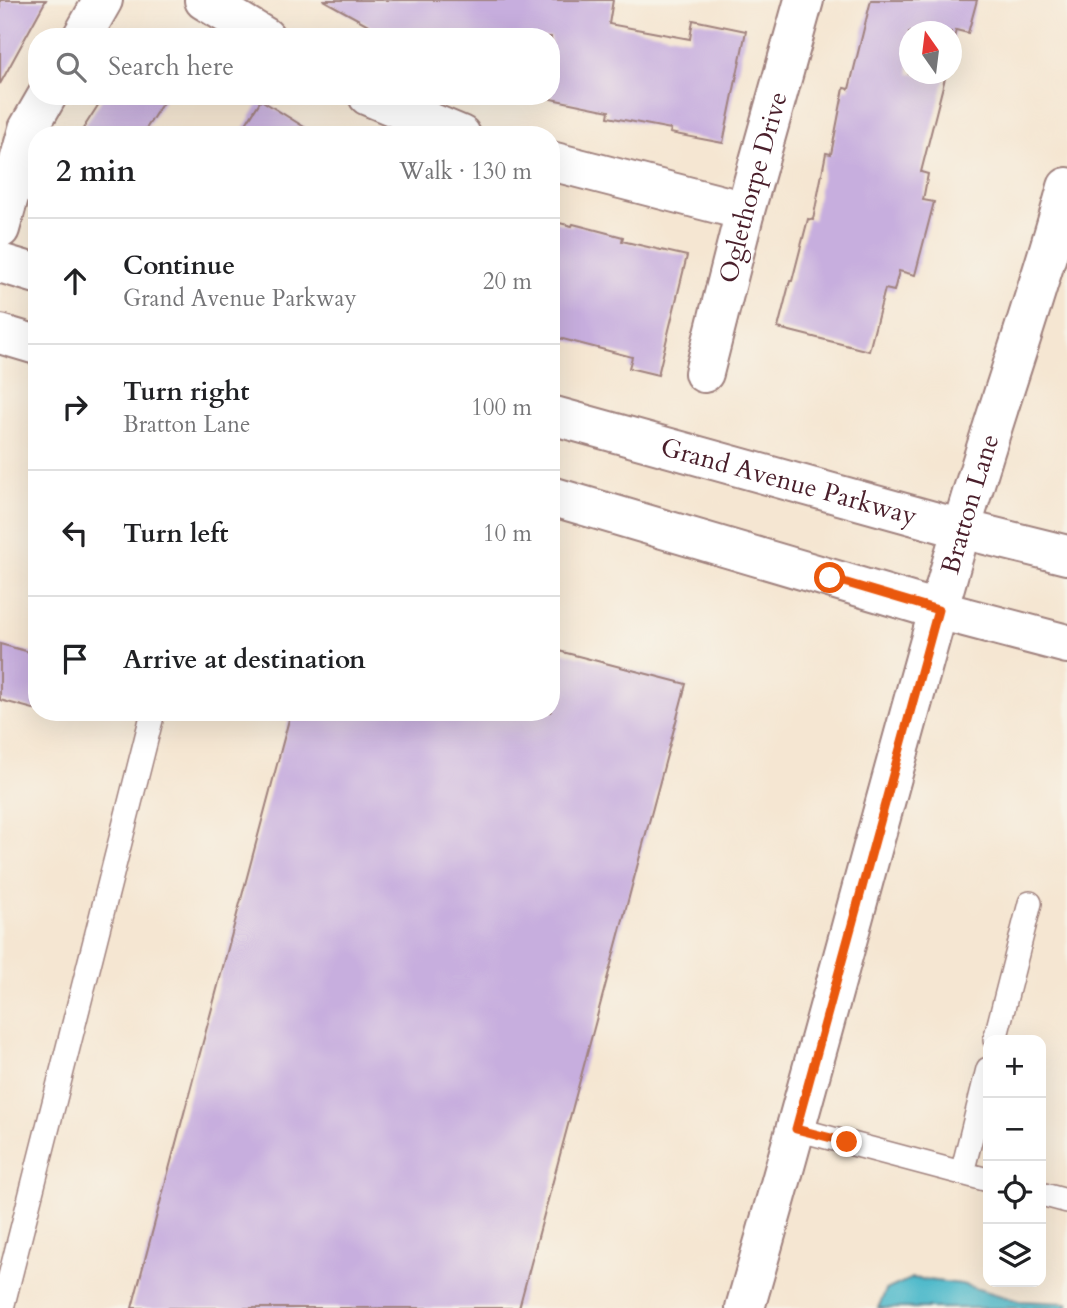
<!DOCTYPE html>
<html lang="en">
<head>
<meta charset="utf-8">
<style>
  :root { --surface:#fff; --page:#f2f2f2; --text:#202124; --muted:#757577; --line:#e0e0e0 }
  body { margin:0; font-family:Cardo,serif; background:var(--page); color:var(--text) }
  .controls { position:absolute; right:21px; bottom:21px; display:grid; overflow:hidden; border-radius:14px; box-shadow:0 7px 28px #0002 }
  .controls button { width:63px; height:63px; display:grid; place-items:center; padding:0; border:0; border-bottom:2px solid var(--line); background:var(--surface); color:var(--text); font:35px sans-serif }
  .compass { position:absolute; left:899px; top:21px; width:63px; height:63px; border-radius:50%; background:var(--surface); box-shadow:0 7px 28px #0002; rotate:346deg }
  .stop { position:absolute; width:21px; height:21px; margin:-16px; border:5px solid #ea580c; border-radius:50%; background:#fff }
  .stop.end { background:#ea580c; border-color:#fff; box-shadow:0 2px 7px #0008 }
  .list { margin:0; padding:0; list-style:none }
  h2 { display:flex; justify-content:space-between; align-items:center; height:91px; margin:0; padding:0 28px; font-size:30px }
  h2 small { font-size:23px; font-weight:400; color:var(--muted) }
  .list li { display:grid; grid-template-columns:46px 1fr auto; gap:21px; align-items:center; box-sizing:border-box; height:126px; padding:0 28px; border-top:2px solid var(--line) }
  .list b { display:block; font-size:26px; white-space:nowrap }
  .list p { margin:0; font-size:23px; white-space:nowrap; color:var(--muted) }
  .list em { font-size:23px; font-style:normal; color:var(--muted) }
  .icon { flex:none; width:38px; height:38px; fill:none; stroke:currentColor; stroke-width:2; stroke-linecap:round; stroke-linejoin:round }
  .map { position:relative; flex:none; width:1067px; height:1308px; overflow:hidden }
  .search { position:absolute; background:var(--surface); box-shadow:0 7px 28px #0002; left:28px; top:28px; width:532px; height:77px; display:flex; align-items:center; gap:18px; box-sizing:border-box; padding:0 24px; border-radius:28px; color:var(--muted); font-size:26px }
  .panel { position:absolute; background:var(--surface); box-shadow:0 7px 28px #0002; left:28px; top:126px; width:532px; height:595px; border-radius:28px }
  .map>svg:first-child { display:block }
  .water { fill:#4fbacb; stroke:#4c6c7b; stroke-width:2 }
  .building { fill:#c7aede }
  .lines { fill:none; stroke-linecap:round; stroke-linejoin:round }
  .service-casing { stroke:#a0827e; stroke-width:26 }
  .minor-casing { stroke:#a0827e; stroke-width:42 }
  .tertiary-casing { stroke:#a0827e; stroke-width:42 }
  .service { stroke:#fff; stroke-width:23 }
  .minor { stroke:#fff; stroke-width:38 }
  .tertiary { stroke:#fff; stroke-width:38 }
  .route { stroke:#ea580c; stroke-width:9 }
  .labels { text-anchor:middle; dominant-baseline:central; stroke-width:5; stroke-linejoin:round; paint-order:stroke }
  .street-label { font-size:26px; fill:#4a1f2b; stroke:#f7f3e8 }
</style>
</head>
<body>
<div class="map">
<svg width="1067" height="1308" viewBox="0 0 1067 1308">
  <rect width="100%" height="100%" fill="#f7f3e8"/>
  <filter id="ink" filterUnits="userSpaceOnUse"><feTurbulence type="fractalNoise" baseFrequency=".0143" numOctaves="2"/><feDisplacementMap in="SourceGraphic" scale="14" xChannelSelector="R" yChannelSelector="G"/><feConvolveMatrix kernelMatrix="1 2 1 2 8 2 1 2 1" color-interpolation-filters="sRGB"/></filter>
  <filter id="wash" filterUnits="userSpaceOnUse"><feTurbulence type="fractalNoise" baseFrequency=".00686" numOctaves="4" result="noise"/><feDisplacementMap in="SourceGraphic" scale="28" xChannelSelector="R" yChannelSelector="G"/><feGaussianBlur stdDeviation="1.57" result="paint"/><feColorMatrix in="noise" values="0 0 0 0 0 0 0 0 0 0 0 0 0 0 0 0 0 1.4 0 .05"/><feComposite in="paint" operator="in"/></filter>
  <g filter="url(#wash)">
    <rect width="100%" height="100%" fill="#f5e6d2"/>
    <polygon class="water" points="912,1278 961,1284 1019,1301 1067,1303 1067,1308 878,1308 886,1290"/>
    <g id="blocks">
      <g class="building">
        <polygon points="0,0 46,0 0,84"/>
        <polygon points="323,0 613,0 609,24 690,39 693,20 746,31 723,143 670,133 671,129 608,117 609,111 551,99 551,37 390,37"/>
        <polygon points="871,0 977,0 968,33 956,30 951,50 951,32 909,32 909,74 946,74 921,172 928,174 923,200 934,202 915,275 899,271 894,291 885,289 869,351 778,328 790,281 792,281 808,219 813,220 826,153 831,154 844,88 849,89"/>
        <polygon points="104,96 167,96 142,135 79,135"/>
        <polygon points="261,100 317,135 239,135"/>
        <polygon points="551,221 572,226 573,224 623,237 622,241 687,256 658,375 629,368 632,357 551,336"/>
        <polygon points="0,644 37,654 37,710 0,700"/>
        <polygon points="551,649 686,684 519,1308 132,1308 291,712 551,712"/>
      </g>
    </g>
  </g>
  <g filter="url(#ink)">
    <use href="#blocks" fill-opacity="0" stroke="#a0827e" stroke-width="2"/>
    <g class="lines">
      <g class="service-casing">
        <g id="service">
          <polyline points="995,1040 1030,903"/>
          <polyline points="796,1129 988,1180"/>
          <polyline points="962,1173 988,1069"/>
          <polyline points="1041,1194 1067,1201"/>
          <polyline points="2,1308 153,712"/>
        </g>
      </g>
      <g class="minor-casing">
        <g id="minor">
          <polyline points="204,0 265,37"/>
          <polyline points="82,37 103,0"/>
          <polyline points="368,96 461,135"/>
          <polyline points="551,161 745,211"/>
          <polyline points="0,229 28,129 47,96"/>
          <path id="s1" d="M704,373l41,-162 59,-211"/>
        </g>
      </g>
      <g class="tertiary-casing">
        <g id="tertiary">
          <polyline points="0,263 37,274"/>
          <polyline points="0,334 37,345"/>
          <path id="s2" d="M551,415l411,114 105,26"/>
          <polyline points="551,496 938,610 1067,644"/>
          <path id="s3" d="M745,1308c74,-257 141,-516 215,-774 33,-116 75,-230 107,-347"/>
        </g>
      </g>
      <use href="#service" class="service"/>
      <use href="#minor" class="minor"/>
      <use href="#tertiary" class="tertiary"/>
    </g>
  </g>
  <g class="lines" filter="url(#ink)">
    <polyline class="route" points="830,578 938,610 796,1129 847,1142"/>
  </g>
  <g class="labels">
    <g class="street-label">
      <text stroke="none"><textPath href="#s1" startOffset="192">Oglethorpe Drive</textPath></text>
      <text stroke="none"><textPath href="#s2" startOffset="247">Grand Avenue Parkway</textPath></text>
      <text stroke="none"><textPath href="#s3" startOffset="835">Bratton Lane</textPath></text>
    </g>
  </g>
</svg>
<div class="controls">
<button>+</button>
<button>−</button>
<button><svg class="icon" aria-label="locate" viewBox="0 0 24 24"><circle cx="12" cy="12" r="6"/><path d="M12 2v4M12 18v4M2 12h4M18 12h4"/></svg></button>
<button><svg class="icon" aria-label="layers" viewBox="0 0 24 24"><path d="M12 4l9 5-9 5-9-5zM3 14l9 5 9-5"/></svg></button>
</div>
<svg class="compass" viewBox="-18 -18 36 36"><path d="M0-13l5 13h-10z" fill="#e53935"/><path d="M0 13l5-13h-10z" fill="#757577"/></svg>
<div class="stop" style="left:830px;top:578px"></div>
<div class="stop end" style="left:847px;top:1142px"></div>
<div class="search"><svg class="icon" aria-label="search" viewBox="0 0 24 24"><circle cx="10" cy="10" r="6"/><path d="M15 15l6 6"/></svg>Search here</div>
<section class="panel">
<h2>2 min<small>Walk · 130 m</small></h2>
<ul class="list">
<li><svg class="icon" aria-label="ahead" viewBox="0 0 24 24"><path d="M12 20V5M6 11l6-6 6 6"/></svg><div><b>Continue</b><p>Grand Avenue Parkway</p></div><em>20 m</em></li>
<li><svg class="icon" aria-label="right" viewBox="0 0 24 24"><path d="M7 20v-9h11M14 6l5 5-5 5"/></svg><div><b>Turn right</b><p>Bratton Lane</p></div><em>100 m</em></li>
<li><svg class="icon" aria-label="left" viewBox="0 0 24 24"><path d="M17 20v-9H6M10 6l-5 5 5 5"/></svg><div><b>Turn left</b></div><em>10 m</em></li>
<li><svg class="icon" aria-label="arrive" viewBox="0 0 24 24"><path d="M6 21V4h12l-3 4 3 4H6"/></svg><div><b>Arrive at destination</b></div></li>
</ul>
</section>
</div>
</body>
</html>
